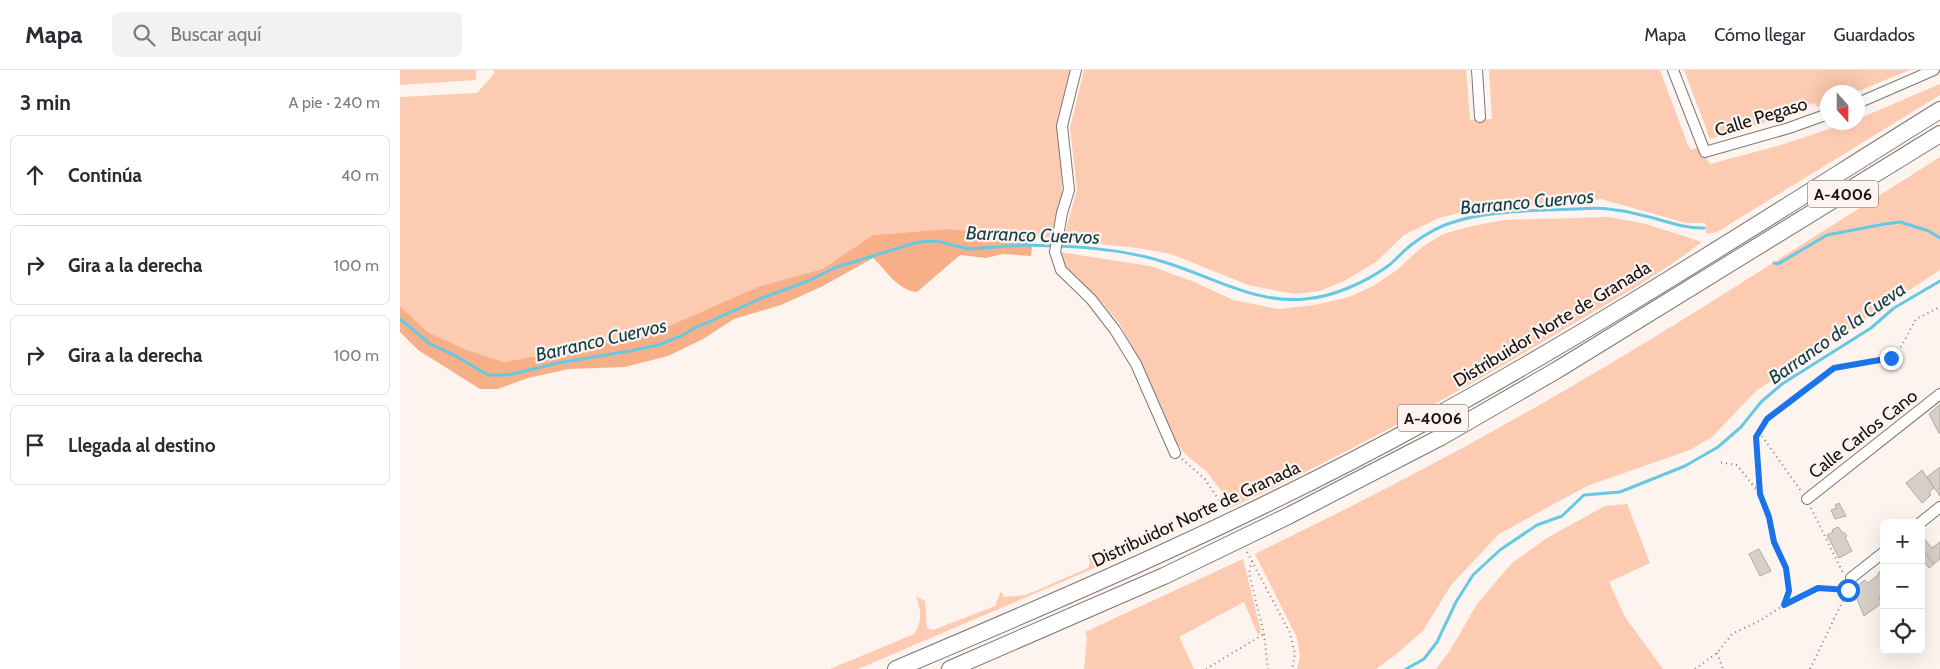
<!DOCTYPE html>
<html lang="es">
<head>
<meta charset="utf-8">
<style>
  :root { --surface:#fff; --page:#f2f2f3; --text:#2b2b33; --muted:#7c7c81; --line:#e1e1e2 }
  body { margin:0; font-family:Cabin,sans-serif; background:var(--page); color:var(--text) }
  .controls { position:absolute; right:15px; bottom:15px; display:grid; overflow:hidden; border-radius:8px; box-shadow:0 5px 20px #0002 }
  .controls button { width:45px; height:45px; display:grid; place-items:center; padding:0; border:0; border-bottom:1px solid var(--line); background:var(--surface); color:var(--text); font:25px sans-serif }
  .compass { position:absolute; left:1420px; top:15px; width:45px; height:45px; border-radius:50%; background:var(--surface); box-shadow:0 5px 20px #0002; rotate:159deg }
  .stop { position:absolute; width:15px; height:15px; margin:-11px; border:4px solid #1a73e8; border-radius:50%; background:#fff }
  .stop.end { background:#1a73e8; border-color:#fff; box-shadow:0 1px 5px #0008 }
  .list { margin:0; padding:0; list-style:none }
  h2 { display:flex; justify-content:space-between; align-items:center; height:65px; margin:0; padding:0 20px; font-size:21px }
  h2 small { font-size:16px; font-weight:400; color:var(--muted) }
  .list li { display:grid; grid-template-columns:32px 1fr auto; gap:15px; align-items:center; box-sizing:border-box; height:80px; margin:0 10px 10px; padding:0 10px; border:1px solid var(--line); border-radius:8px }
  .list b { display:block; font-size:19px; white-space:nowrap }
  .list em { font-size:16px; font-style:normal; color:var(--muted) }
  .icon { flex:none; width:28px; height:28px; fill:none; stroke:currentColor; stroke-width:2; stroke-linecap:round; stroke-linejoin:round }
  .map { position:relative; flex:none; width:1540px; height:599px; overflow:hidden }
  header { display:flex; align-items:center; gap:30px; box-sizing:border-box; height:70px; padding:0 25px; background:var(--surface); border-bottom:1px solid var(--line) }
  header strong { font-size:24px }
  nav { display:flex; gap:28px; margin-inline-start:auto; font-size:18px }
  .search { width:350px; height:45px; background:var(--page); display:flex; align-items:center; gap:12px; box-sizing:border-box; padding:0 18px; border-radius:8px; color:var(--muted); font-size:19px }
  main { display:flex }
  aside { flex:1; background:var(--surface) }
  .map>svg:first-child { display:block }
  .green { fill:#fccbb1 }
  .forest { fill:#f7af87 }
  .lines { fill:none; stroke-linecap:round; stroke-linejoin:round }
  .stream { stroke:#66c9e4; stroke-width:3 }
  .building { fill:#d6cfc8; stroke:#b2aba5 }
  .street-casing { stroke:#7e7672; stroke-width:12 }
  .primary-casing { stroke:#7e7672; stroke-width:18 }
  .path { stroke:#847e7b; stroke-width:2; stroke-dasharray:1 4; stroke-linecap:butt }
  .street { stroke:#fff; stroke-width:10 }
  .primary { stroke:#fff; stroke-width:16 }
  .route { stroke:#1a73e8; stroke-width:6 }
  .labels { text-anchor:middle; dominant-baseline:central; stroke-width:4.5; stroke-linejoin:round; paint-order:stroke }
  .shield { fill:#fdf4ef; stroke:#5b5654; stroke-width:1 }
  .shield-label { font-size:16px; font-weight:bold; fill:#161312 }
  .street-label { font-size:18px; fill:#161312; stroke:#fdf4ef }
  .water-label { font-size:19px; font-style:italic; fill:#103e49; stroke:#fdf4ef }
</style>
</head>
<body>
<header>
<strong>Mapa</strong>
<div class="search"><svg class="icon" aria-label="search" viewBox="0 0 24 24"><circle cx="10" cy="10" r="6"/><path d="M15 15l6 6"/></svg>Buscar aquí</div>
<nav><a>Mapa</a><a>Cómo llegar</a><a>Guardados</a></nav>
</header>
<main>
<aside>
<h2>3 min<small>A pie · 240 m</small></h2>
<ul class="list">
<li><svg class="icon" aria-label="ahead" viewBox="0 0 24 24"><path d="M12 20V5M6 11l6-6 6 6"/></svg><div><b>Continúa</b></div><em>40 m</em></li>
<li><svg class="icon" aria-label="right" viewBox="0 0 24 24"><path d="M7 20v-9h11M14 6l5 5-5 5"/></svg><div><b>Gira a la derecha</b></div><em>100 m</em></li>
<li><svg class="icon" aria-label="right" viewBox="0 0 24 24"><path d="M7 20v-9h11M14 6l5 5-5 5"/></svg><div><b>Gira a la derecha</b></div><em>100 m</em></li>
<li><svg class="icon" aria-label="arrive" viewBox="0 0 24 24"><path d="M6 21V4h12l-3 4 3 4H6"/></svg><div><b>Llegada al destino</b></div></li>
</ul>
</aside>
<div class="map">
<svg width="1540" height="599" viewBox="0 0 1540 599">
  <rect width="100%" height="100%" fill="#fdf4ef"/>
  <g class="green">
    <polygon points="0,0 76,0 76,10 0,15"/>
    <polygon points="94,0 673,0 661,66 662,126 652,168 548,159 473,165 422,199 360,216 246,266 104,292 67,280 26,262 0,236 0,27 77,23 94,4"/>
    <polygon points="684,0 1066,0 1070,50 1092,49 1089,0 1260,0 1288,75 1291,80 1299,77 1310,94 1381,75 1447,53 1458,52 1458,49 1540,14 1540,25 1317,162 1306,164 1305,153 1286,153 1201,129 1103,138 1078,138 1039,148 1004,165 976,192 944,211 920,221 894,224 848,215 771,184 738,178 663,170 677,120 670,58"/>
    <polygon points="1284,0 1510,0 1456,22 1428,22 1427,33 1417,37 1415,33 1406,36 1407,40 1310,69"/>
    <path d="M1540,87v113l-184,121 -44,46 -22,13 -103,36 -88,48 -48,51 -28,46 -29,25 -18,13h-79l3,-13 -3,-18 -42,-84c83,-41 166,-82 247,-128 150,-83 293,-178 438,-269z"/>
    <path d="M1208,147l38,7 56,18c-44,34 -94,61 -141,89 -107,64 -218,125 -331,177l1,-15 -6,3 -18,-24 -22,-18 -13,-18 -34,-77 -18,-35 -23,-27 -27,-23 -6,-8 -5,-14 91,14 42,15 41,19 46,9 36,-4 34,-8 24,-11 24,-16 25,-23 21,-13 29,-8 32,-6z"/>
    <polygon points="1227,434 1250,493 1209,512 1225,547 1263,599 1036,599 1049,582 1077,534 1111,494 1147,468 1205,436"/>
    <path d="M695,482l3,7 5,1 7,-2 1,3 -253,108h-28l84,-35c9,-15 7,-22 2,-38l9,5 2,27 6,2 62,-24 6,-15 3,6 22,-2 62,-27 2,-5 -2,-8z"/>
    <polygon points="843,489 861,562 858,565 844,532 779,567 794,599 684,599 687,567 685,562"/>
  </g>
  <path class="forest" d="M548,159l85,7 -2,20 -28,-2 -17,4 -26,-3 -43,37c-20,-2 -30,-21 -44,-34l-50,28 -42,19 -47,14 -31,20 -35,17 -43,11 -56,2 -41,9 -30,11h-18l-62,-39 -18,-18v-26l27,26 40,18 37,12 142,-26 114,-50 62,-17 51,-34z"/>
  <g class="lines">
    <g class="stream">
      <path d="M659,176c31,1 75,6 105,16 47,14 90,42 141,37 28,-2 61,-17 83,-33 8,-6 15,-15 23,-21 13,-10 30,-20 46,-24 33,-10 83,-11 117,-12 11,0 23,-2 34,0 11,1 22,3 33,6 21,4 41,14 63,13"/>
      <polyline points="1374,193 1378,194 1427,165 1485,154 1500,152 1529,161 1540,168"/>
      <polyline points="0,249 30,274 54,285 88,305 108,305 158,293 230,281 258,275 281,266 295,258 362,228 408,211 434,198 518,172 536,171 569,179 626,175 653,176"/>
      <polyline points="1006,599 1024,589 1037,572 1056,532 1073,505 1100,480 1137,455 1162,446 1184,425 1220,422 1285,396 1318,377 1341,357 1361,332 1382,314 1471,258 1494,238 1540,211"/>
    </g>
  </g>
  <g class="building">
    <polygon points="1540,334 1540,363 1539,363 1529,344"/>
    <polygon points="1540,397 1540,426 1527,407"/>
    <polygon points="1522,400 1534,418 1529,422 1531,425 1522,433 1506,413"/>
    <polygon points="1439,433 1446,446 1435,449 1431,440 1437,438 1435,435"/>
    <polygon points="1438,457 1443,463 1445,463 1447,466 1445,467 1452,481 1439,488 1427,465 1433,462 1432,460"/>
    <polygon points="1521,465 1532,478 1540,472 1540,489 1534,494 1521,478"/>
    <polygon points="1521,478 1534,494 1529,498 1521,488"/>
    <polygon points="1359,479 1371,501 1360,506 1349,484"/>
    <polygon points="1481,501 1484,504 1484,524 1479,528 1482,533 1464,546 1453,519 1465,510 1468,513 1479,504 1478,503"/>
  </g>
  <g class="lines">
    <g class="street-casing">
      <g id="street">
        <polyline points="676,0 662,56 669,120 662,143 655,182 661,200 691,229 715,260 736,294 775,383"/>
        <polyline points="1077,0 1080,47"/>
        <polyline points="1273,0 1305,82 1389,58 1428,44"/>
        <polyline points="1458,33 1534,0"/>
        <polyline points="1407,429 1540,324"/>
        <polyline points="1520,453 1540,437"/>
        <polyline points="1451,508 1484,482"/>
      </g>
    </g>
    <g class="primary-casing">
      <g id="primary">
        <path d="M496,599c180,-76 358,-153 529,-247 176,-96 345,-206 515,-312"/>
        <polyline points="550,599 764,506 888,446 1041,367 1157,300 1540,64"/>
      </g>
    </g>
    <g class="path">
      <polyline points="1359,362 1401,421"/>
      <polyline points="782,389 805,409 822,435"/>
      <polyline points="1360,424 1356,367 1367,349 1434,298 1491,288 1498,282 1516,249 1540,237"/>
      <polyline points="1411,438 1443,503"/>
      <polyline points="847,482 890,563 895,584 892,599"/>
      <polyline points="852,491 849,503 864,564 868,599"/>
      <polyline points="1384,535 1418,518 1448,520"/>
      <polyline points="1317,583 1323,599"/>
      <polyline points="806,599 864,564"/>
      <polyline points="1295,599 1317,583 1332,564 1361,550 1384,535 1389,521 1386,498 1374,471 1369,447 1360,424 1337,395 1318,392"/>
      <polyline points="1410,599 1449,518"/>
    </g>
    <use href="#street" class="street"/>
    <use href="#primary" class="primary"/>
  </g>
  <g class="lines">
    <polyline class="route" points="1448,520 1418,518 1384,535 1389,521 1386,498 1374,472 1369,447 1360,424 1356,367 1367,349 1434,298 1491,288"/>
  </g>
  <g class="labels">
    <g class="shield">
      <rect x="1408" y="110.5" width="70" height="27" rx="4"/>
      <rect x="998" y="334.5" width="70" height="27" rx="4"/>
    </g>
    <g class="shield-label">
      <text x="1443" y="124">A-4006</text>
      <text x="1033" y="348">A-4006</text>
    </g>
    <g class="street-label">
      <text transform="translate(1361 47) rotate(-17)">Calle Pegaso</text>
      <text transform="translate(1152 254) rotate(-31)">Distribuidor Norte de Granada</text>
      <text transform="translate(1463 364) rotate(-38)">Calle Carlos Cano</text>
      <text transform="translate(796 444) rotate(-25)">Distribuidor Norte de Granada</text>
    </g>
    <g class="water-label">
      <text transform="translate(1127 132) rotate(-5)">Barranco Cuervos</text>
      <text transform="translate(633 165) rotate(2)">Barranco Cuervos</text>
      <text transform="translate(1437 263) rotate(-35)">Barranco de la Cueva</text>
      <text transform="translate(201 270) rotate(-13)">Barranco Cuervos</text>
    </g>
  </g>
</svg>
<div class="controls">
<button>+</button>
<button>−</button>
<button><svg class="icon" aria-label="locate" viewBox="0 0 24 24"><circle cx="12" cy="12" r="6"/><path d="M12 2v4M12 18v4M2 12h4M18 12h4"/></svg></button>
</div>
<svg class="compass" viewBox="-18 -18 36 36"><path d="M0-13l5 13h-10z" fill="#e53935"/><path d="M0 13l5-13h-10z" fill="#7c7c81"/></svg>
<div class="stop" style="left:1448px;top:520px"></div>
<div class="stop end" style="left:1491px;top:288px"></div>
</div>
</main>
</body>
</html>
